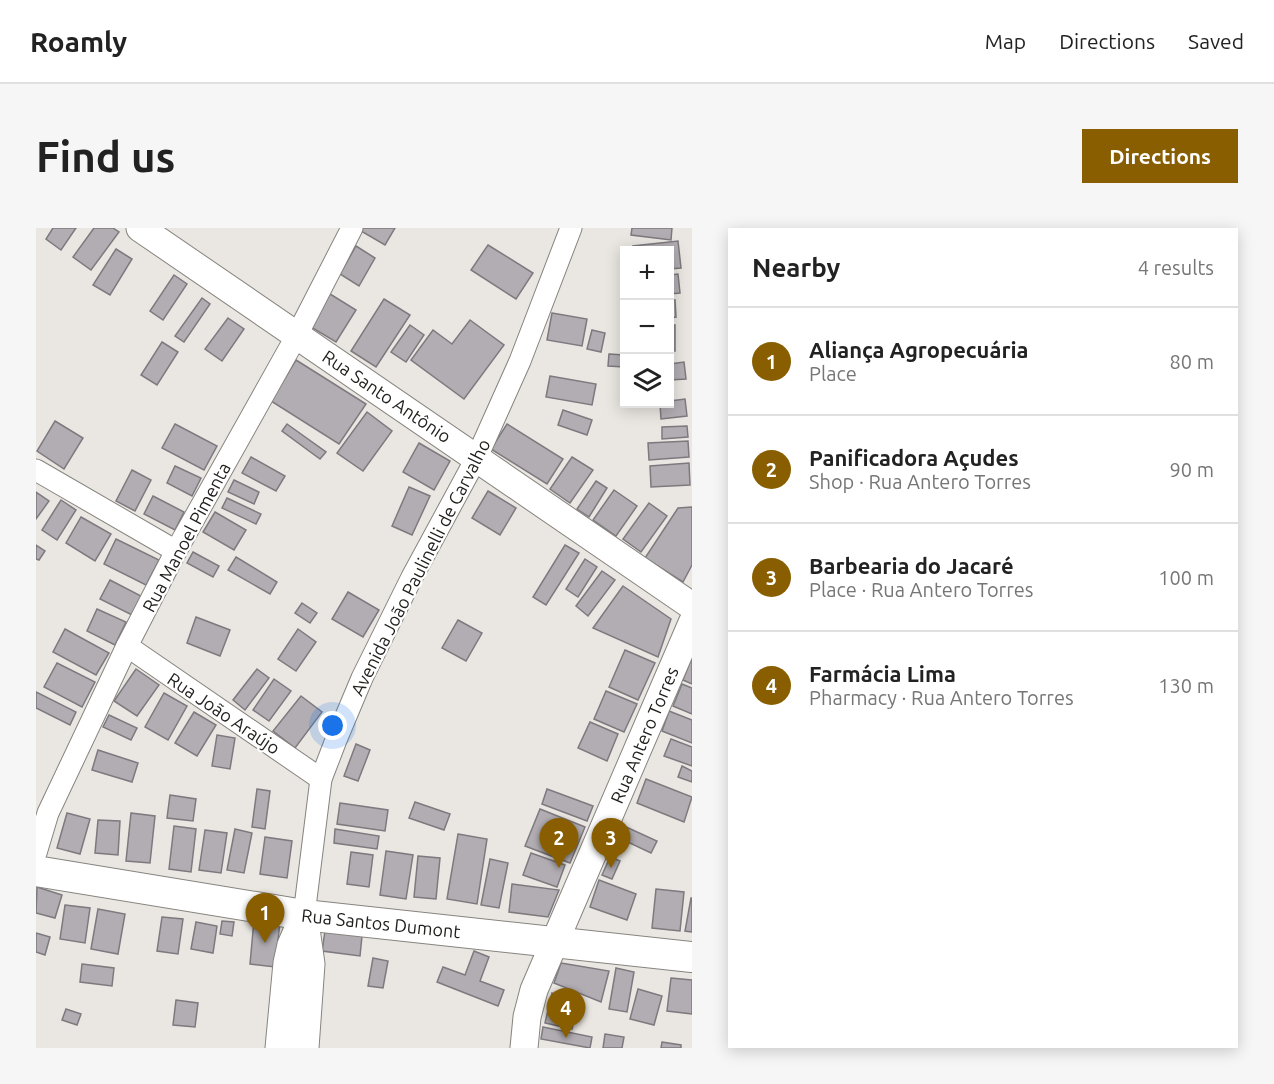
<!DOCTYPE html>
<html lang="en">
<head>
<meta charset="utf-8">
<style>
  :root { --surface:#fff; --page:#f6f6f6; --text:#222; --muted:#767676; --line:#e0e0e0; --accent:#895e00 }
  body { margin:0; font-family:Ubuntu,sans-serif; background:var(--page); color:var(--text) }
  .controls { position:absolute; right:18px; top:18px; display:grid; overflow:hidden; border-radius:0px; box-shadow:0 3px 15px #0003 }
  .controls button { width:54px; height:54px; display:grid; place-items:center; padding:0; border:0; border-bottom:2px solid var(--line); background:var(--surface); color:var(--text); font:30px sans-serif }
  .you { position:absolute; left:297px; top:498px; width:21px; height:21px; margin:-15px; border:4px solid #fff; border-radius:50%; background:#1a73e8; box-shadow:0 0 0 9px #1a73e833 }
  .badge { display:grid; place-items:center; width:39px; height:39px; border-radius:50%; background:var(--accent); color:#fff; font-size:20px; font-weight:700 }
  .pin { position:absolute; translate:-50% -50px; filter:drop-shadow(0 2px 3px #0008) }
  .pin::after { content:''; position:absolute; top:32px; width:21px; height:18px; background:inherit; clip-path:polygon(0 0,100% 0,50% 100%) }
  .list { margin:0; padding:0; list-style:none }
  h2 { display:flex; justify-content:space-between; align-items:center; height:78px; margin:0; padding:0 24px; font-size:26px }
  h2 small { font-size:20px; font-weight:400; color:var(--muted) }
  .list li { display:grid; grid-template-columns:39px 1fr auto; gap:18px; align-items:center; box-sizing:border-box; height:108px; padding:0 24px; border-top:2px solid var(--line) }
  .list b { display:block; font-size:22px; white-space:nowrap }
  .list p { margin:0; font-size:20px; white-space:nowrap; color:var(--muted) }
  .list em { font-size:20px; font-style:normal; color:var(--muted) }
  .icon { flex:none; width:33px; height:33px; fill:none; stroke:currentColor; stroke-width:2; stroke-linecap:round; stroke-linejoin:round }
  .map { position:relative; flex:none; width:656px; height:820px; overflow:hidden; border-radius:0px }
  header { display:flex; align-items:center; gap:36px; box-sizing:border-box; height:84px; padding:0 30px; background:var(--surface); border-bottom:2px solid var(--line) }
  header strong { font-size:28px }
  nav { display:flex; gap:33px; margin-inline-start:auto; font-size:21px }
  .intro { display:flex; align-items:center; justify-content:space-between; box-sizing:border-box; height:144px; padding:0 36px }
  h1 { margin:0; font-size:42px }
  .button { padding:15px 27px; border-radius:0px; background:var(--accent); color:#fff; font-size:21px; font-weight:700 }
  main { display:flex; gap:36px; padding:0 36px }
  aside { flex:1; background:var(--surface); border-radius:0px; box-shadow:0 3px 15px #0003 }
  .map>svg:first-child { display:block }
  .building { fill:#b1adb2; stroke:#7d797e; stroke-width:1.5 }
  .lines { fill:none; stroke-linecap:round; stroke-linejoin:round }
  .minor-casing { stroke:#87847f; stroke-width:23 }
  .tertiary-casing { stroke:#87847f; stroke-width:29 }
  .secondary-casing { stroke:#87847f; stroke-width:32 }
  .minor { stroke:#fff; stroke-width:21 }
  .tertiary { stroke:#fff; stroke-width:27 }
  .secondary { stroke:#fff; stroke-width:30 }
  .labels { text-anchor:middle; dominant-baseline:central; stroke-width:4.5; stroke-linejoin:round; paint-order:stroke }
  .street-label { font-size:18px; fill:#1f1e1c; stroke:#fff }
</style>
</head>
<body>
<header>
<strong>Roamly</strong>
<nav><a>Map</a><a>Directions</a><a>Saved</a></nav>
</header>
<div class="intro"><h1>Find us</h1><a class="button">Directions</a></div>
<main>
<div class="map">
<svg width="656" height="820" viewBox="0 0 656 820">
  <rect width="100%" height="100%" fill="#eae7e2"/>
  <g class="building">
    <polygon points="17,0 40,0 25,22 10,11"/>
    <polygon points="58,0 77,0 83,4 55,42 37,29"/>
    <polygon points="327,0 359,0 349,17 325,3"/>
    <polygon points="596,0 636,0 635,12 595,7"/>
    <polygon points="642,13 645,40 634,41 634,22 598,22 597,18"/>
    <polygon points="452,17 497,45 480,71 435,42"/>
    <polygon points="320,18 339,30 323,58 304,46"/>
    <polygon points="80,21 96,31 74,67 57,57"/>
    <polygon points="642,46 644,65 634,66 634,47"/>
    <polygon points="138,47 151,56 127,92 114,83"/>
    <polygon points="294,66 320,82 300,114 275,99"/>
    <polygon points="166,70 174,76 148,114 139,108"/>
    <polygon points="348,71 374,87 340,139 315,123"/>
    <polygon points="639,72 640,89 634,90 634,73"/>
    <polygon points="516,85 551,91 546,118 511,112"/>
    <polygon points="192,90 208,101 186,133 169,121"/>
    <polygon points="434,92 468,117 428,171 375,132 397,102 416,116"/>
    <polygon points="374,97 388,107 370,134 355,124"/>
    <rect x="634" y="97" width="5" height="26"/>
    <polygon points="556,102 569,105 565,124 551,121"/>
    <polygon points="126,114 142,124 121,157 105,147"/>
    <polygon points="573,126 588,127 588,139 572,138"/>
    <polygon points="260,132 330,176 303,216 235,173"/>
    <polygon points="648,134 650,151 634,152 634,136"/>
    <polygon points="514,148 560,156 556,177 510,169"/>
    <polygon points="649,171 651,188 625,191 624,176 634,176 634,173"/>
    <polygon points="527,182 556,192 551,207 522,197"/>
    <polygon points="331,184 356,203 327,243 301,225"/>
    <polygon points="19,193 47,210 28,241 1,223"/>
    <polygon points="139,196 181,218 168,242 126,220"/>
    <polygon points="251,196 290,224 284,231 246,203"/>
    <polygon points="471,196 527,231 511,256 455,221"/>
    <polygon points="651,198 652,209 626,211 626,199"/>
    <polygon points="652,213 653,229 613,232 612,215"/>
    <polygon points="383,215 414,233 398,262 367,244"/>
    <polygon points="215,229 249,248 240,263 206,245"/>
    <polygon points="536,229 557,242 534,275 514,261"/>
    <polygon points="653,235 654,257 615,259 614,238"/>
    <polygon points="139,238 165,250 156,268 131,255"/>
    <polygon points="96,242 115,252 99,283 80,273"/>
    <polygon points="198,252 223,264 218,276 192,264"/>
    <polygon points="560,253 571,260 553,289 541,281"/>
    <polygon points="373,259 394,268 376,307 356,298"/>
    <polygon points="578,262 601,278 580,308 557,292"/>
    <polygon points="452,263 480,280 464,307 436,290"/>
    <polygon points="0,264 13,273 0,291"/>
    <polygon points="117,268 148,284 139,302 108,286"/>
    <polygon points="191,270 225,286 220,296 186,280"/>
    <polygon points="25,272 40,282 21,312 6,302"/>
    <polygon points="613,275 631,288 605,324 587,311"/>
    <polygon points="656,279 656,337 647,354 609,330 642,280"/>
    <polygon points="179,284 210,302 198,322 167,304"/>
    <polygon points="45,289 75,306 59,333 30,315"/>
    <polygon points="80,311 123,332 110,357 68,336"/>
    <polygon points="0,317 9,323 3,332 0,331"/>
    <polygon points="529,317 543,325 510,377 497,369"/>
    <polygon points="157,324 183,338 177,349 151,335"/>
    <polygon points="200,329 241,354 234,366 192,342"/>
    <polygon points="549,331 561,339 542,369 530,361"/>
    <polygon points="566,343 579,352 552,388 540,378"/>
    <polygon points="74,352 105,368 96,387 64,371"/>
    <polygon points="587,358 635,391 622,429 557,400"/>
    <polygon points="312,364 343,382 327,409 296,391"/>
    <polygon points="266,375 281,385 274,395 259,385"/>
    <polygon points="61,381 90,394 79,417 51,403"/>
    <polygon points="160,389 194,402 184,428 151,415"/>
    <polygon points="422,392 446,405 430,433 406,420"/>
    <polygon points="29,401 73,425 60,447 17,424"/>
    <polygon points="262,401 280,414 260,443 242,431"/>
    <polygon points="589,422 619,435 602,472 573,459"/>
    <polygon points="656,429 656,456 647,452"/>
    <polygon points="21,435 59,454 46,479 8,459"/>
    <polygon points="100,441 123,457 101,488 78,473"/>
    <polygon points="221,441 233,450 209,482 197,472"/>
    <polygon points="238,451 255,463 233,493 217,482"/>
    <polygon points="646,456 656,460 656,486 637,478"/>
    <polygon points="570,463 601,476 588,504 558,491"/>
    <polygon points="0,464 40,484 34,497 0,480"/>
    <polygon points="128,465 151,478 132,512 109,499"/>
    <polygon points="265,468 286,484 259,520 237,503"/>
    <polygon points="633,483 656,492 656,515 626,503"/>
    <polygon points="158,484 180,497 161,528 139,515"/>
    <polygon points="73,487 101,500 95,512 67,499"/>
    <polygon points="554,494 582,506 571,533 542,520"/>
    <polygon points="181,507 199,510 194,541 176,538"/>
    <polygon points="635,511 656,519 656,538 628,528"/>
    <polygon points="320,516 334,522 322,553 308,548"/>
    <polygon points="62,522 102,535 96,554 56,542"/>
    <polygon points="646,538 656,543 656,554 642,549"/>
    <polygon points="610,551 656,569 648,594 601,575"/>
    <polygon points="221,561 234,563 229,601 216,599"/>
    <polygon points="511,561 557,578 551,593 506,576"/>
    <polygon points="134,567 160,571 157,593 131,590"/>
    <polygon points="379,574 414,586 408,602 373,590"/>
    <polygon points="304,575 352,582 349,603 301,596"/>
    <polygon points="504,581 549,599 534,635 489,618"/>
    <polygon points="31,585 54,591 44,626 21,620"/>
    <polygon points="95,585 119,588 114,635 90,633"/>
    <polygon points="62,592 84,593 82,627 59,625"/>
    <polygon points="138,598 160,601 155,644 133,641"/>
    <polygon points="588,598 621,613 615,625 583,610"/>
    <polygon points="199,601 216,605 208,645 191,642"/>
    <polygon points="299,601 343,608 341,621 298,615"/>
    <polygon points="169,602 191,605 185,645 163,642"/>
    <polygon points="422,606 451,611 441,676 411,671"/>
    <polygon points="229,609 256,613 251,650 224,646"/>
    <polygon points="350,623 377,627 370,671 344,667"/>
    <polygon points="315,624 337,627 333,659 311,656"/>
    <polygon points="495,625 529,637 521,659 487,647"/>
    <polygon points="382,628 404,630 400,671 378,669"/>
    <polygon points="574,629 584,633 576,651 566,647"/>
    <polygon points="454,631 472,635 463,680 445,677"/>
    <polygon points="563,652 600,666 591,692 554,679"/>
    <polygon points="476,656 523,662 512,689 473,684"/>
    <polygon points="1,659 26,667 19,690 0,685"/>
    <polygon points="620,661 648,664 644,703 616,700"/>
    <polygon points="655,670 656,670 656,704 649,703"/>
    <polygon points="29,677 54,680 49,715 24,711"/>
    <polygon points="62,681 89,686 82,726 55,721"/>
    <polygon points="126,689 147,691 142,726 121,723"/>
    <polygon points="218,692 244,694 239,739 214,736"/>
    <polygon points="186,693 198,694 196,708 184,706"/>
    <polygon points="160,694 181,698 177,725 155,721"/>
    <polygon points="289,703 326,708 324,728 286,723"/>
    <polygon points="0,705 14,709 9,727 0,724"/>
    <polygon points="438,723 453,729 444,753 468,762 462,778 401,754 407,739 429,747"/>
    <polygon points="337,730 352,733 347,760 332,758"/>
    <polygon points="525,735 573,743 565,774 518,755"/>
    <polygon points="46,736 78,740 76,758 44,754"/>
    <polygon points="580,740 598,744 591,784 573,781"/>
    <polygon points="635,750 656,752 656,786 631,783"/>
    <polygon points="602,761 626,768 618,797 594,791"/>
    <polygon points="516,765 543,771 536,801 509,795"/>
    <polygon points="140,772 162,775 159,799 137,797"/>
    <polygon points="30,781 45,786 41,797 26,792"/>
    <polygon points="507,799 556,809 554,820 505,811"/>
    <polygon points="569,806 588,809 586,820 567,820"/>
    <polygon points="626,814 645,817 645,820 625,820"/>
  </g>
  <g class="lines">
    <g class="minor-casing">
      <g id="minor">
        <polyline points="0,242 140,323"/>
        <polyline points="91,418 285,551"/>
        <polyline points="0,625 12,585 91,418 140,323 261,107 316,0"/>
        <polyline points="268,687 285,551 300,512 326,450 376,349 441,229 484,133 535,0"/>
      </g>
    </g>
    <g class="tertiary-casing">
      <g id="tertiary">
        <polyline points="104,0 656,378"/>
        <polyline points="268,687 275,736 269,820"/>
        <polyline points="243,820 251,735 255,717 268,687"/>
        <polyline points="488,820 491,789 498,762 656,395"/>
      </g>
    </g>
    <g class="secondary-casing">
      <polyline id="secondary" points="0,643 268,687 656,729"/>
    </g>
    <use href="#minor" class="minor"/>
    <use href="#tertiary" class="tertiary"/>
    <use href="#secondary" class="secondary"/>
  </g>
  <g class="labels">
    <g class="street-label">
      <text transform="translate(351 168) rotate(34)">Rua Santo Antônio</text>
      <text transform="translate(150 309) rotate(-62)">Rua Manoel Pimenta</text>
      <text transform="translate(384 339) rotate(-63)">Avenida João Paulinelli de Carvalho</text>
      <text transform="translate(188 485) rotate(34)">Rua João Araújo</text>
      <text transform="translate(608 507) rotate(-67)">Rua Antero Torres</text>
      <text transform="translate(345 695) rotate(6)">Rua Santos Dumont</text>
    </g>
  </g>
</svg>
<div class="controls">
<button>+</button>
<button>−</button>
<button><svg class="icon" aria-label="layers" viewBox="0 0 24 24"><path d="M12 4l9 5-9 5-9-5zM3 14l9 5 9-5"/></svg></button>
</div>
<div class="you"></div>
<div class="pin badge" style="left:229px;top:715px">1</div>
<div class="pin badge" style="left:523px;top:640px">2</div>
<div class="pin badge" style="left:575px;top:640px">3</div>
<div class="pin badge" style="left:530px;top:810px">4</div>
</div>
<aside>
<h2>Nearby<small>4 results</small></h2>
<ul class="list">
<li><span class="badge">1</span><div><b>Aliança Agropecuária</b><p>Place</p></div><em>80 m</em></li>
<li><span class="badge">2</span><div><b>Panificadora Açudes</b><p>Shop · Rua Antero Torres</p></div><em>90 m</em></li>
<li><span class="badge">3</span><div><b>Barbearia do Jacaré</b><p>Place · Rua Antero Torres</p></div><em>100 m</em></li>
<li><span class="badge">4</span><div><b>Farmácia Lima</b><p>Pharmacy · Rua Antero Torres</p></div><em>130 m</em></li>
</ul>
</aside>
</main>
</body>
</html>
